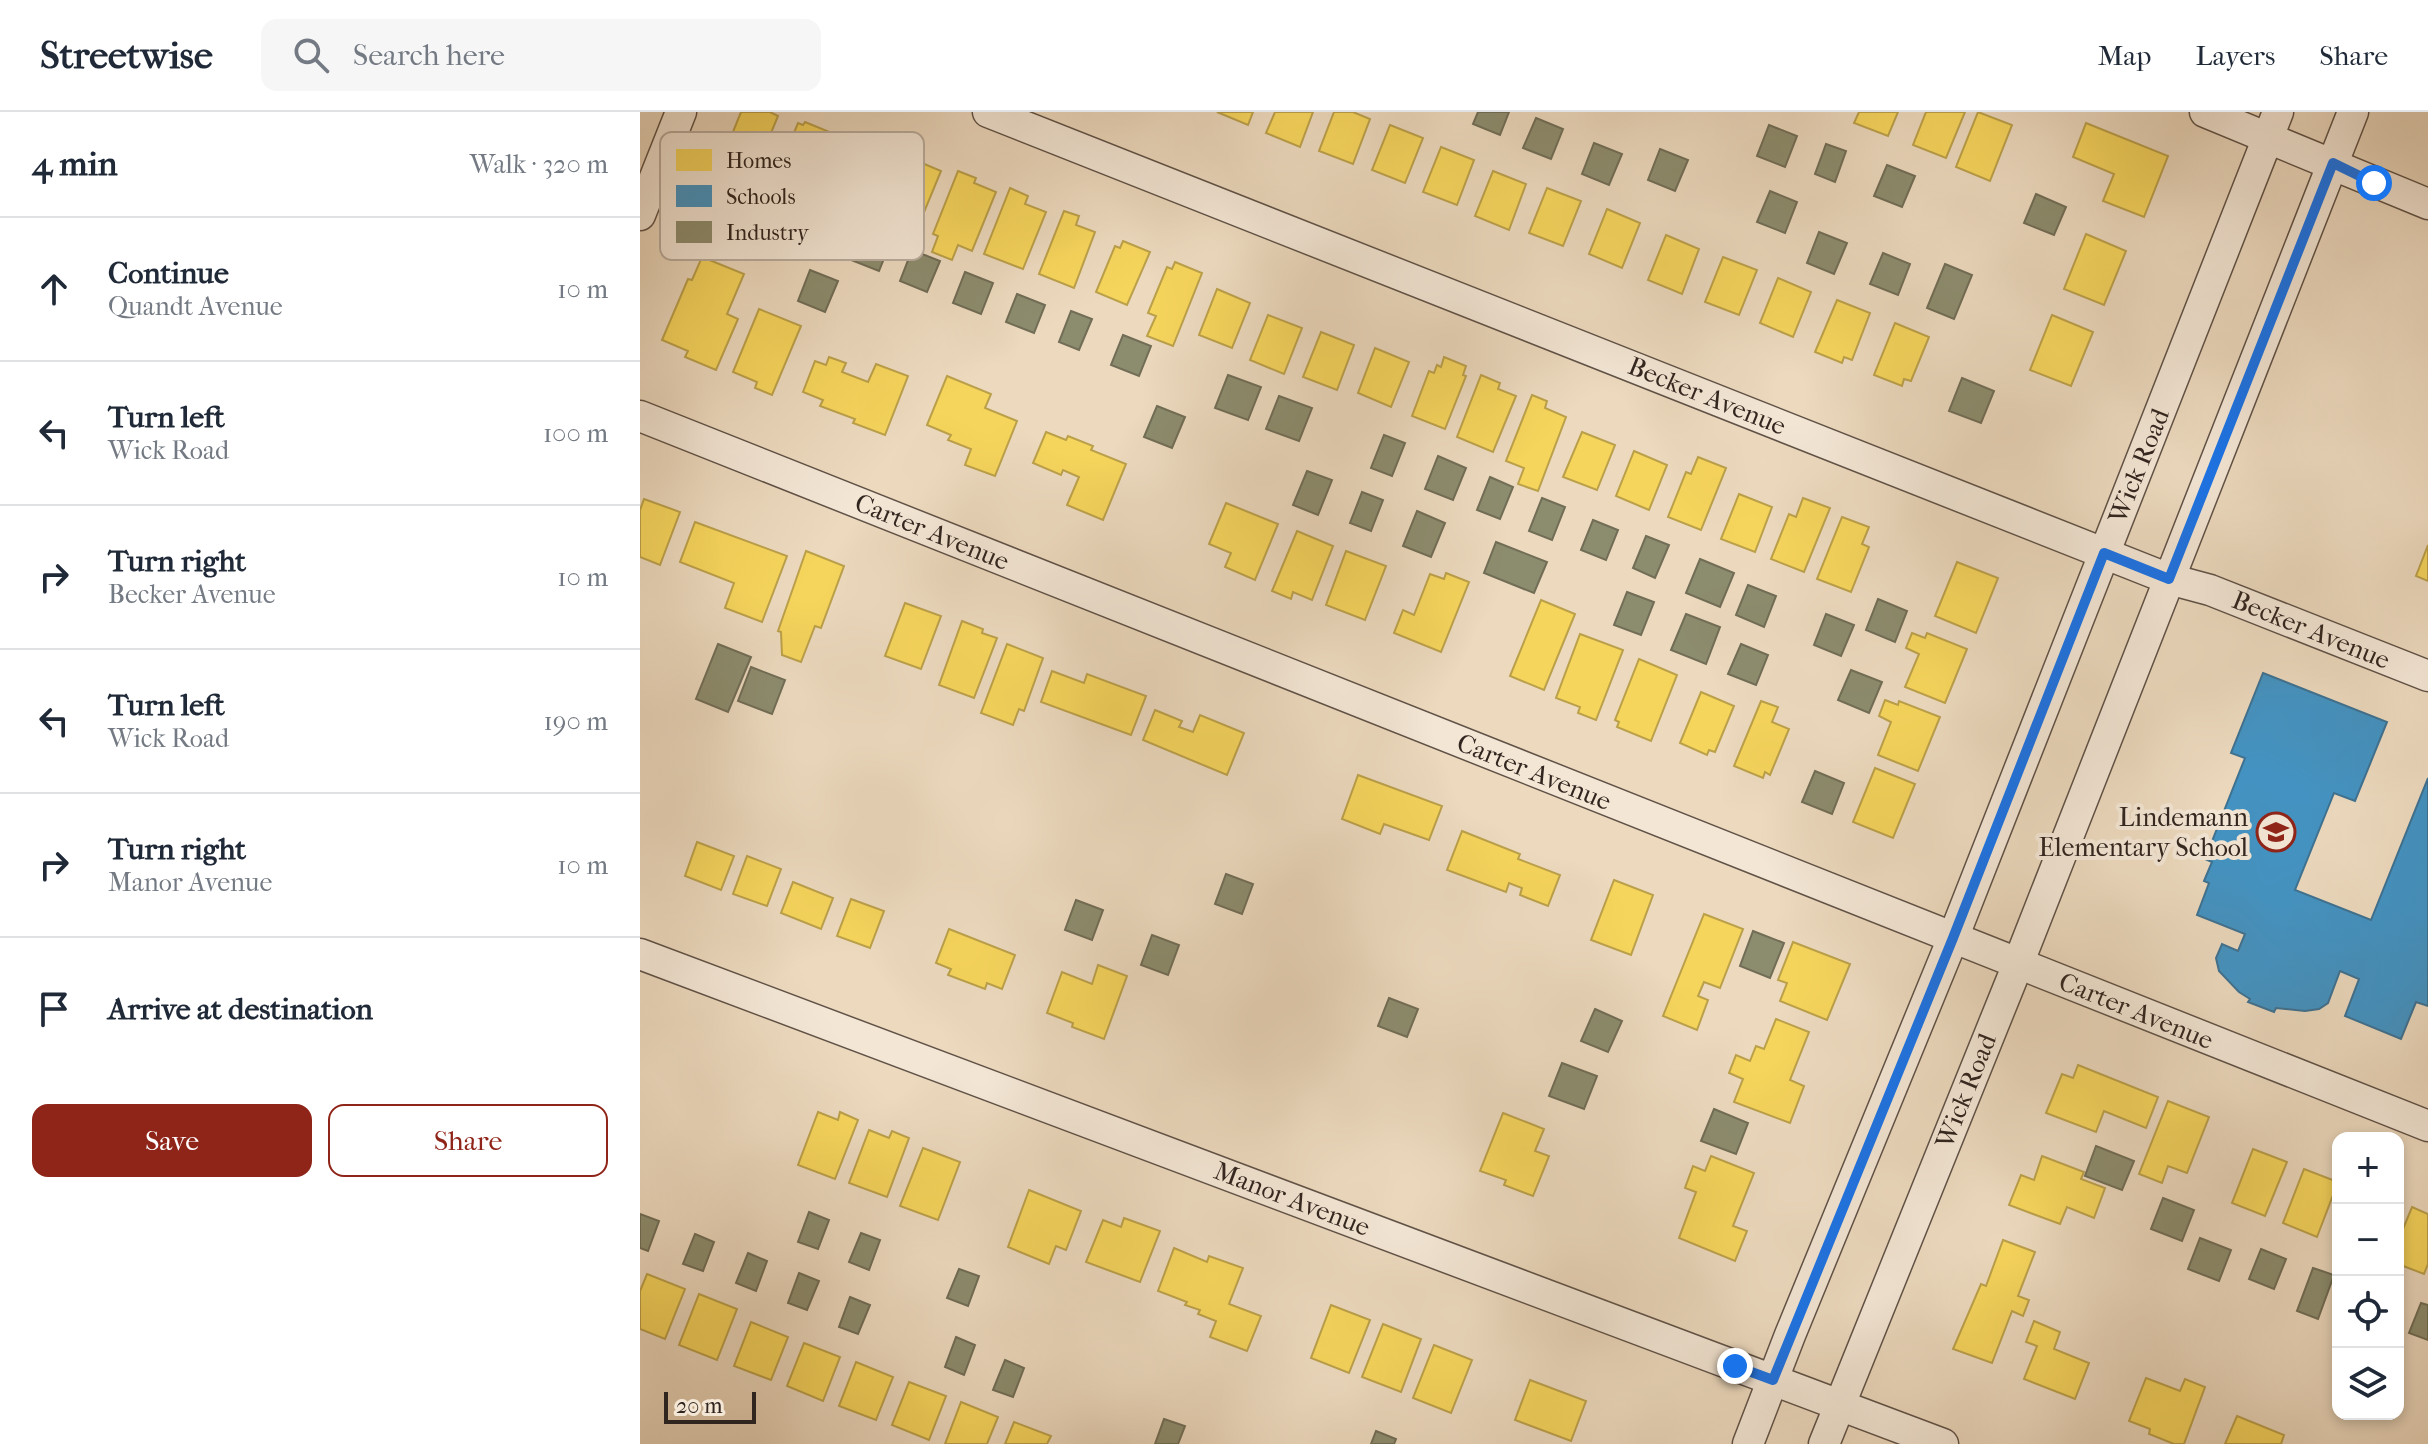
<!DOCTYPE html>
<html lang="en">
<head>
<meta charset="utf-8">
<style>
  :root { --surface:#fff; --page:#f6f6f7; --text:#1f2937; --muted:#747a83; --line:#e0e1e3; --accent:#8f2418 }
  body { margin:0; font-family:"IM FELL French Canon",serif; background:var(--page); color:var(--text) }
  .controls { position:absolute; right:24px; bottom:24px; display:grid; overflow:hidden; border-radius:16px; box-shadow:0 4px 12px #0003 }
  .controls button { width:72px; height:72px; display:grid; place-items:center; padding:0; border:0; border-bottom:2px solid var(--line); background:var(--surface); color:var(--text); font:40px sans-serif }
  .scale { position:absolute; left:24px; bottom:20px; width:92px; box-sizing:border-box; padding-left:8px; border:4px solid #31251f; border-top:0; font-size:22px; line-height:28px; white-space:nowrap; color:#31251f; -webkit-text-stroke:6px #f3e6d5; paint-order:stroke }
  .stop { position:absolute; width:24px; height:24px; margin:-18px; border:6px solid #1a73e8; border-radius:50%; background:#fff }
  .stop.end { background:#1a73e8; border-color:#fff; box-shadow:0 2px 8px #0008 }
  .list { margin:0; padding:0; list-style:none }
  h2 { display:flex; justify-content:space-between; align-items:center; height:104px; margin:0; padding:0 32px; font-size:34px }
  h2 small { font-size:26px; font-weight:400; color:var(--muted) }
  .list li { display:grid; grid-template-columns:52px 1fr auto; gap:24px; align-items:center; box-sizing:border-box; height:144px; padding:0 32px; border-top:2px solid var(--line) }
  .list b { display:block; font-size:30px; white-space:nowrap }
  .list p { margin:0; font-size:26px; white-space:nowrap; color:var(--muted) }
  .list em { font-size:26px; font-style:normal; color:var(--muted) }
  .actions { display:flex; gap:16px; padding:24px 32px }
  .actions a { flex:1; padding:18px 0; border:2px solid var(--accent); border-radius:16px; text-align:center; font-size:28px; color:var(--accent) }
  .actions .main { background:var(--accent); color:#fff }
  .icon { flex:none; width:44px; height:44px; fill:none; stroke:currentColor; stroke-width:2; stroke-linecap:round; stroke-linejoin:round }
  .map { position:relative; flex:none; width:1788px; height:1332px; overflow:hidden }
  header { display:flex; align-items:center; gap:48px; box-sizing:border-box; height:112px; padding:0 40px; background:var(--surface); border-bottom:2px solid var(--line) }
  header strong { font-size:38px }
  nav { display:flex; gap:44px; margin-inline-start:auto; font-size:28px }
  .search { width:560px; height:72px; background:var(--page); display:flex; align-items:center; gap:20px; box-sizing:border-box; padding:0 28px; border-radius:16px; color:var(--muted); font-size:30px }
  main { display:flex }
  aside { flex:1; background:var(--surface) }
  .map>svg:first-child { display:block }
  .homes { fill:#f6d55c; stroke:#bba04a; stroke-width:2 }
  .schools { fill:#4393c3; stroke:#3e7292; stroke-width:2 }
  .industry { fill:#8c8c6e; stroke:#716d56; stroke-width:2 }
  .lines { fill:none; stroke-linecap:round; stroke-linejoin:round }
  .street-casing { stroke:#605247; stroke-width:33 }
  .street { stroke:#f3e6d5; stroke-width:30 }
  .route { stroke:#1a73e8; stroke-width:10 }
  .labels { text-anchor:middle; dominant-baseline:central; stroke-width:8; stroke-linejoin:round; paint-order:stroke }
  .street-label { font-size:26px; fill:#31251f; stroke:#f3e6d5 }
  .poi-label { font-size:26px; fill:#31251f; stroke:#f3e6d5; text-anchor:end }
  .key { fill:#f3e6d5; stroke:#b9ac9e; stroke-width:2 }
  .key-label { font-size:22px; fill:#31251f }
</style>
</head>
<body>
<header>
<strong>Streetwise</strong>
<div class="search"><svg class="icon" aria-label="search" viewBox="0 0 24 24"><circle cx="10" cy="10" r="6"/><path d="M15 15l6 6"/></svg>Search here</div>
<nav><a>Map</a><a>Layers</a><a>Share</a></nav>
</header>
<main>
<aside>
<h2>4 min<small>Walk · 320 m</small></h2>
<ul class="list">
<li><svg class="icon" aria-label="ahead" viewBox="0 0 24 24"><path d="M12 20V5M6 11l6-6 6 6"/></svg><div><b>Continue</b><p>Quandt Avenue</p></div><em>10 m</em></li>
<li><svg class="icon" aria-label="left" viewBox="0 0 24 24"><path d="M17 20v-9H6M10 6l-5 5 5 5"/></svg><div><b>Turn left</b><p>Wick Road</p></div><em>100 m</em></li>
<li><svg class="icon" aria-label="right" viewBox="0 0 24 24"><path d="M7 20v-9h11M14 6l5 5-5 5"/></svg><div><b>Turn right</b><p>Becker Avenue</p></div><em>10 m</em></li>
<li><svg class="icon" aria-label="left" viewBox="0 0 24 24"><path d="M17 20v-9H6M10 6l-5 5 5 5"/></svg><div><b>Turn left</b><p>Wick Road</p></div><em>190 m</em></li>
<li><svg class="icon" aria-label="right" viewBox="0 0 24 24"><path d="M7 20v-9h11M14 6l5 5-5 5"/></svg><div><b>Turn right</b><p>Manor Avenue</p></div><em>10 m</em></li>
<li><svg class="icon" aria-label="arrive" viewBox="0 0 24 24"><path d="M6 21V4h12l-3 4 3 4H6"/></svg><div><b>Arrive at destination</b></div></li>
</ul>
<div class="actions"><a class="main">Save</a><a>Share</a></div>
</aside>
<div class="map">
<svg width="1788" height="1332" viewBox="0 0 1788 1332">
  <rect width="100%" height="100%" fill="#ecd9be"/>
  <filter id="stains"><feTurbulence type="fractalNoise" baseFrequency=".0025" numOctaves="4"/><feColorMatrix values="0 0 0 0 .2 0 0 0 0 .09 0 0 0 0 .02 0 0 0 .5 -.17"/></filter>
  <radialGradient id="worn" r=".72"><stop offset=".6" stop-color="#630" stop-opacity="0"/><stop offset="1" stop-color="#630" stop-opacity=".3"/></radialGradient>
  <g class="homes">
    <polygon points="101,0 130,0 138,4 117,55 84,42"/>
    <polygon points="577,0 613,0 608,13"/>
    <polygon points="635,0 673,0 660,35 626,21"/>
    <polygon points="694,0 713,0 730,7 713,52 679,39"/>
    <polygon points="1219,0 1258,0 1248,24 1214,11"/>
    <polygon points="1286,0 1325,0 1306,46 1273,33"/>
    <polygon points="1338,0 1372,13 1350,69 1316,55"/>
    <polygon points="165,10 192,21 171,73 138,59 158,11 163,13"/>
    <polygon points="1446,11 1528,44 1504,105 1463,89 1474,62 1433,45"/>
    <polygon points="750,13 783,26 765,71 732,58"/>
    <polygon points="801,35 834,48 817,93 783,80"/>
    <polygon points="275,48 301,59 273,127 253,118 260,103 245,98 265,50 273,53"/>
    <polygon points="318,59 336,66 334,71 356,80 332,139 318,133 312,148 292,140 298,124 293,122"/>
    <polygon points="853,59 886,72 869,118 835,104"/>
    <polygon points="370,76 388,84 385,92 406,100 383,157 344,142"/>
    <polygon points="907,76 941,89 923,134 889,121"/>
    <polygon points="967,97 1000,111 982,156 949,142"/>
    <polygon points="424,99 439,104 436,113 455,120 434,176 399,162"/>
    <polygon points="1446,122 1486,139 1464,193 1424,177"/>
    <polygon points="1026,123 1059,137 1042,182 1008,168"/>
    <polygon points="483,129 510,140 487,193 456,180 475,134 480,136"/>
    <polygon points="62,145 104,162 87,202 98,207 76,258 45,245 48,239 22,228 48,167 52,168"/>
    <polygon points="1083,145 1117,158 1099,203 1065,190"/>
    <polygon points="535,150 562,161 533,234 507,224 516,204 508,201 527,155 532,157"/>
    <polygon points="1138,166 1171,180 1153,225 1120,211"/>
    <polygon points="577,177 610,191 592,236 559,223"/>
    <polygon points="1197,188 1230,201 1212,248 1204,245 1202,251 1175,240"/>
    <polygon points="119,197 161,214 132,283 115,276 117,270 93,260"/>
    <polygon points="628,203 662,216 644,262 610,248"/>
    <polygon points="1412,203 1453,220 1431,274 1390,258"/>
    <polygon points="1255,211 1289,225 1271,269 1264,267 1262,274 1234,263"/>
    <polygon points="681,220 714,233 697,278 663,265"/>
    <polygon points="735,236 769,250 751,295 718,281"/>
    <polygon points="189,245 206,251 202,260 228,270 236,252 268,264 245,323 213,311 215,307 180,294 183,288 163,280 175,249 186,253"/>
    <polygon points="804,245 826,254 823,263 826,264 805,317 772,304 789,259 794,261 797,253 801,255"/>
    <polygon points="841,263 860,271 858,277 876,284 853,340 817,325"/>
    <polygon points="307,264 351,282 345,296 377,309 355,364 325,353 331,337 308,328 311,323 287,313"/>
    <polygon points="892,283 907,289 905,296 926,305 898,379 878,372 884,356 866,349"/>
    <polygon points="406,320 426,328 428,324 453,334 451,338 486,352 463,408 427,393 439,365 423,358 421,363 393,351"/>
    <polygon points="942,320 975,333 957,378 923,365"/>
    <polygon points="994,339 1027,353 1009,398 976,384"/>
    <polygon points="1058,345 1086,356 1061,418 1028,405 1046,360 1051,362"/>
    <polygon points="1099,382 1132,395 1115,440 1081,427"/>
    <polygon points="1163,386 1190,396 1164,460 1131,447 1149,402 1156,405"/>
    <polygon points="4,387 40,400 20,453 0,445 0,398"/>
    <polygon points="586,391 638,412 615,468 585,455 591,441 569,432"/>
    <polygon points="1202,405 1229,415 1222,432 1229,435 1211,480 1177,467"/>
    <polygon points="55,410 147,444 122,510 85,496 94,471 40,450"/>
    <polygon points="657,419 693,434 672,488 653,480 651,487 632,479"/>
    <polygon points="1788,433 1788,469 1776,464"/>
    <polygon points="166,439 204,454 181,516 175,514 161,550 142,543 141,520 138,519"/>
    <polygon points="706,439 746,454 725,508 686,493"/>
    <polygon points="1317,450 1358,466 1336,521 1295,504"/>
    <polygon points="806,461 829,470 801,540 754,521 763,498 774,503 790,462 804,467"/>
    <polygon points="901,488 935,502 904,578 870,564"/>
    <polygon points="265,491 301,504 281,557 245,544"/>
    <polygon points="322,509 343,517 342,521 357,526 334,586 299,573"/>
    <polygon points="1272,521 1285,526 1287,521 1327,537 1305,591 1265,575 1279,542 1266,536"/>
    <polygon points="940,522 983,538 956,608 938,601 940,595 916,586"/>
    <polygon points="367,532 403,546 384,599 379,597 373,613 341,601"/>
    <polygon points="999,547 1037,563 1011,629 977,615 979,610 975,608"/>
    <polygon points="412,559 444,571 447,562 506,584 491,623 401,590"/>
    <polygon points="1061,580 1094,594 1075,640 1069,638 1067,643 1040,631"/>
    <polygon points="1245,588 1258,593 1259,589 1300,605 1278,659 1238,643 1251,610 1239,604"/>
    <polygon points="1121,589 1138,595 1132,610 1149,617 1130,663 1125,660 1123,666 1094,654"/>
    <polygon points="515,598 542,609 539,615 553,620 560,603 604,621 587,663 503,628"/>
    <polygon points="1235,656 1275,672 1253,726 1213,710"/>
    <polygon points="718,663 802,694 789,728 744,712 740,722 702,707"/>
    <polygon points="822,719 880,742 878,747 920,763 908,794 880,783 882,776 869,771 866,780 807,758"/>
    <polygon points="57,730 94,744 81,778 45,764"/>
    <polygon points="107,744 141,757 127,794 93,782"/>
    <polygon points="974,768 1013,783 991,843 951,828"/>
    <polygon points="153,770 193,786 181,817 141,801"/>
    <polygon points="211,787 244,799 230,836 197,824"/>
    <polygon points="1064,802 1103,817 1080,876 1064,870 1058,884 1068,888 1057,918 1023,904"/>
    <polygon points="309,817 375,843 362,877 347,871 345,877 308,863 311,857 296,851"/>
    <polygon points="1153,830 1210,852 1187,908 1140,889 1147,871 1138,868"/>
    <polygon points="458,853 487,864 464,927 432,915 433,911 407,901 422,860 452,872"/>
    <polygon points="1136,907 1169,920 1150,968 1164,974 1150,1011 1094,990 1103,967 1089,961 1096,943 1110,949 1116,934 1124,937"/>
    <polygon points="1438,953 1518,985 1506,1016 1464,999 1456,1020 1406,1001 1422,962 1433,966"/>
    <polygon points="1528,989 1569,1005 1547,1061 1528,1054 1522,1071 1499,1062"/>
    <polygon points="178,1000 198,1008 200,1000 218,1008 195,1067 158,1053"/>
    <polygon points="863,1001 904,1017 895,1039 909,1044 893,1084 864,1073 866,1068 840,1059"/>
    <polygon points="229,1018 249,1026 252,1019 269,1026 247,1085 209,1071"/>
    <polygon points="283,1036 320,1050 298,1108 260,1094"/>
    <polygon points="1613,1037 1647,1050 1625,1104 1592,1091"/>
    <polygon points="1071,1044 1114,1061 1093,1114 1107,1119 1095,1149 1039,1126 1056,1080 1045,1076 1053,1054 1065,1059"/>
    <polygon points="1402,1044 1444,1060 1441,1067 1465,1076 1454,1106 1427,1095 1420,1112 1369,1093 1381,1063 1394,1068"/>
    <polygon points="1664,1057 1698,1070 1677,1125 1643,1111"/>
    <polygon points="389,1078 441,1099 426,1138 416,1134 409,1152 368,1135"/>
    <polygon points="1772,1095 1788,1102 1788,1152 1784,1162 1758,1152 1758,1129"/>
    <polygon points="484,1106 520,1119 500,1170 446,1150 463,1108 481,1115"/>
    <polygon points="1363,1128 1395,1140 1378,1184 1389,1188 1383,1204 1372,1199 1352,1251 1313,1237 1341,1172 1346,1174"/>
    <polygon points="534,1136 567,1150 569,1144 603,1156 589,1192 621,1204 607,1239 570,1225 576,1209 558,1202 560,1198 545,1193 547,1190 518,1179"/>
    <polygon points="7,1162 45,1177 25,1227 0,1217 0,1179"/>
    <polygon points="59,1182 97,1197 77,1248 39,1233"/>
    <polygon points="691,1193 730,1208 709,1261 671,1246"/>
    <polygon points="1394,1209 1420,1220 1414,1237 1449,1251 1435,1287 1384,1267 1397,1234 1386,1230"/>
    <polygon points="111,1210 148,1225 131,1268 94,1254"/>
    <polygon points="743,1212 781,1227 761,1280 722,1265"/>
    <polygon points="164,1231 200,1245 183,1289 147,1274"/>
    <polygon points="794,1233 832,1248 811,1301 773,1286"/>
    <polygon points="216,1250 253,1265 236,1308 199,1294"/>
    <polygon points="1506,1266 1540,1279 1545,1267 1565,1275 1544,1332 1534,1332 1509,1322 1510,1317 1489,1309"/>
    <polygon points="890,1268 946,1289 931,1329 875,1308"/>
    <polygon points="269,1270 306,1284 289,1328 252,1313"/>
    <polygon points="321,1290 358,1305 347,1332 305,1332"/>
    <polygon points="1597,1304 1644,1323 1641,1332 1585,1332"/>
    <polygon points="374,1310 411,1324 407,1332 365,1332"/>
  </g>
  <polygon class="schools" points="1623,561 1747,610 1715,689 1694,681 1655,778 1731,808 1788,666 1788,894 1776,890 1761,927 1705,904 1719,867 1700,859 1688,891 1679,897 1665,899 1636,896 1634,900 1608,890 1610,887 1599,880 1579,859 1576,846 1582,832 1598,839 1605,822 1557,803 1569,771 1564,769 1572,750 1565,747 1605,646 1591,641"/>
  <g class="industry">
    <polygon points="838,0 869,0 860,23 833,12"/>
    <polygon points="896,6 923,17 911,47 883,36"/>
    <polygon points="1129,13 1157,24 1145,55 1117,44"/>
    <polygon points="954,31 982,42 969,73 942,62"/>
    <polygon points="1186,32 1206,39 1195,70 1175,62"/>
    <polygon points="1020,37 1048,48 1035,79 1008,68"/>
    <polygon points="1247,53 1275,64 1262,95 1234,84"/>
    <polygon points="1130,79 1157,90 1145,121 1117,110"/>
    <polygon points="1396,82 1426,95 1414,123 1384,111"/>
    <polygon points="223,117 251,129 239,159 211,148"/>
    <polygon points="1179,120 1207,131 1194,162 1167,151"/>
    <polygon points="272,138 300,149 287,180 260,169"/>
    <polygon points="1243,141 1270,152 1258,183 1230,172"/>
    <polygon points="1305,152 1332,163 1314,207 1287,196"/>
    <polygon points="170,158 198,169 185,200 158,189"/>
    <polygon points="325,160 353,171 341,202 313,191"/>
    <polygon points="377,182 405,193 394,221 366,210"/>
    <polygon points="431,199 452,207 439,238 419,230"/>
    <polygon points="483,223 511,234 499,264 471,253"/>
    <polygon points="588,263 621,275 608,308 575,296"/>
    <polygon points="1322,266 1354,279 1341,311 1309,299"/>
    <polygon points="639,284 672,296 659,329 626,317"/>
    <polygon points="517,294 545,305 532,336 504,325"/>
    <polygon points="744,323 765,331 752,364 731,356"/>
    <polygon points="798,344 826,356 813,388 785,377"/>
    <polygon points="667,359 692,368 678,403 653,393"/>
    <polygon points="850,365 873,375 860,407 837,398"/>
    <polygon points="722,380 743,388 731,419 710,411"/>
    <polygon points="902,386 925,395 912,428 889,419"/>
    <polygon points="777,399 805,411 791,445 763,434"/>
    <polygon points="953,408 978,418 966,448 941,438"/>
    <polygon points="1006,424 1029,433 1015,466 993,456"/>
    <polygon points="856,430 907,450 894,481 844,461"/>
    <polygon points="1060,447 1094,461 1080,495 1046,481"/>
    <polygon points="1108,473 1136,484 1124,515 1096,503"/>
    <polygon points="987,480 1014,490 1001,523 974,513"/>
    <polygon points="1238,487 1267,499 1255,530 1226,518"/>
    <polygon points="1046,502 1080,515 1066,552 1031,538"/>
    <polygon points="1186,502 1214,513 1201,544 1174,533"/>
    <polygon points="78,532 111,545 88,600 56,587"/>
    <polygon points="1101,532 1128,543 1116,573 1088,562"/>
    <polygon points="111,555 145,568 132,602 98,589"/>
    <polygon points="1211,558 1242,570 1229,601 1198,588"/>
    <polygon points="1175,659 1204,671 1192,702 1162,690"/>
    <polygon points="586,762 613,772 602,802 575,792"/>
    <polygon points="436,788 463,798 452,828 425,818"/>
    <polygon points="1113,819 1144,831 1130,866 1100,854"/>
    <polygon points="512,823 539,833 528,863 501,853"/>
    <polygon points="749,886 778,897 767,925 738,914"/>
    <polygon points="955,897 982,909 968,940 941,929"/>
    <polygon points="922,951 957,964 944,997 909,984"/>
    <polygon points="1074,997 1108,1011 1096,1042 1061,1029"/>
    <polygon points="1456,1034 1494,1049 1482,1078 1445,1064"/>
    <polygon points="1523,1086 1554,1098 1542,1129 1511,1117"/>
    <polygon points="169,1100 189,1108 178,1137 158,1130"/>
    <polygon points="0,1102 19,1109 8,1139 0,1136"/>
    <polygon points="221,1121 240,1128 229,1158 209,1150"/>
    <polygon points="55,1122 74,1130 63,1159 43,1152"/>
    <polygon points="1560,1126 1591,1138 1579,1169 1548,1157"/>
    <polygon points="1621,1137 1646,1147 1634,1177 1609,1167"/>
    <polygon points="108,1141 127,1149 116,1179 96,1171"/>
    <polygon points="1673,1156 1694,1163 1678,1207 1657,1199"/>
    <polygon points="319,1157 339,1164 328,1194 307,1186"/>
    <polygon points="159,1161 179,1169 167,1198 148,1191"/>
    <polygon points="210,1185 230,1193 218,1222 199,1215"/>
    <polygon points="1781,1191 1788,1193 1788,1228 1769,1221"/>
    <polygon points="316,1225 335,1233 324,1263 305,1255"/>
    <polygon points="365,1248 384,1256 373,1285 353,1278"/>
    <polygon points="524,1307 545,1314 538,1332 515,1332"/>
    <polygon points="736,1319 756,1327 754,1332 731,1332"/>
  </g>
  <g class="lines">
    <g class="street-casing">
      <g id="street">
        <polyline points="348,0 1529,467 1570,478 1788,564"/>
        <polyline points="1565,0 1788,92"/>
        <polyline points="0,103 41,0"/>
        <polyline points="0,304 1788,1014"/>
        <polyline points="0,842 1303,1332"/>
        <polyline points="1108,1332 1150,1223 1313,826 1638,0"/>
        <polyline points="1184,1332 1378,852 1713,0"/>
      </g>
    </g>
    <use href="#street" class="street"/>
  </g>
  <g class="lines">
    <polyline class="route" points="1095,1254 1133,1268 1313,826 1464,441 1529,467 1693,51 1734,71"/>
  </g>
  <defs>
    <g id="school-ring" transform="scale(2)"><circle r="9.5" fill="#f3e6d5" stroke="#8f2418" stroke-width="1.5"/><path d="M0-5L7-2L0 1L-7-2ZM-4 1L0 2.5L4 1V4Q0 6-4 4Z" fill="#8f2418"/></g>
  </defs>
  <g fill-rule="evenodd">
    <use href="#school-ring" x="1636" y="720"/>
  </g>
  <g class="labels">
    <g class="street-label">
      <text transform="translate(1067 284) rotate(22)">Becker Avenue</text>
      <text transform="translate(1499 354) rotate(-68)">Wick Road</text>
      <text transform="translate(292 420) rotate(22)">Carter Avenue</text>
      <text transform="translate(1671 518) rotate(22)">Becker Avenue</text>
      <text transform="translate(894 660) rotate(22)">Carter Avenue</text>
      <text transform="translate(1496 899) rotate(22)">Carter Avenue</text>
      <text transform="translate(1326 979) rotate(-68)">Wick Road</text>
      <text transform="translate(652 1087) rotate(21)">Manor Avenue</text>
    </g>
    <g class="poi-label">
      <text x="1608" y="705">Lindemann<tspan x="1608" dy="30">Elementary School</tspan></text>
    </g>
  </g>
  <rect x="20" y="20" width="264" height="128" rx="12" class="key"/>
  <rect x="36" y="37" width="36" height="22" fill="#f6d55c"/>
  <rect x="36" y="73" width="36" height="22" fill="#4393c3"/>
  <rect x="36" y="109" width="36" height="22" fill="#8c8c6e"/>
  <g class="key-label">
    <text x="86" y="56">Homes</text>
    <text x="86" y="92">Schools</text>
    <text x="86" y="128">Industry</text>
  </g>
  <rect width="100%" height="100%" filter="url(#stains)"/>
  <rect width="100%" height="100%" fill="url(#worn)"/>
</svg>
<div class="controls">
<button>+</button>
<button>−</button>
<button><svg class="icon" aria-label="locate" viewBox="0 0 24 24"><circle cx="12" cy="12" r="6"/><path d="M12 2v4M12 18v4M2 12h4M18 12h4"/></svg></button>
<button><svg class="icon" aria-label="layers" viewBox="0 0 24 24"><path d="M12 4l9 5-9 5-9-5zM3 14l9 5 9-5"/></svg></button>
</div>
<div class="scale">20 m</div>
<div class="stop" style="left:1734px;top:71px"></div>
<div class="stop end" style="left:1095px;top:1254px"></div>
</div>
</main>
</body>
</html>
